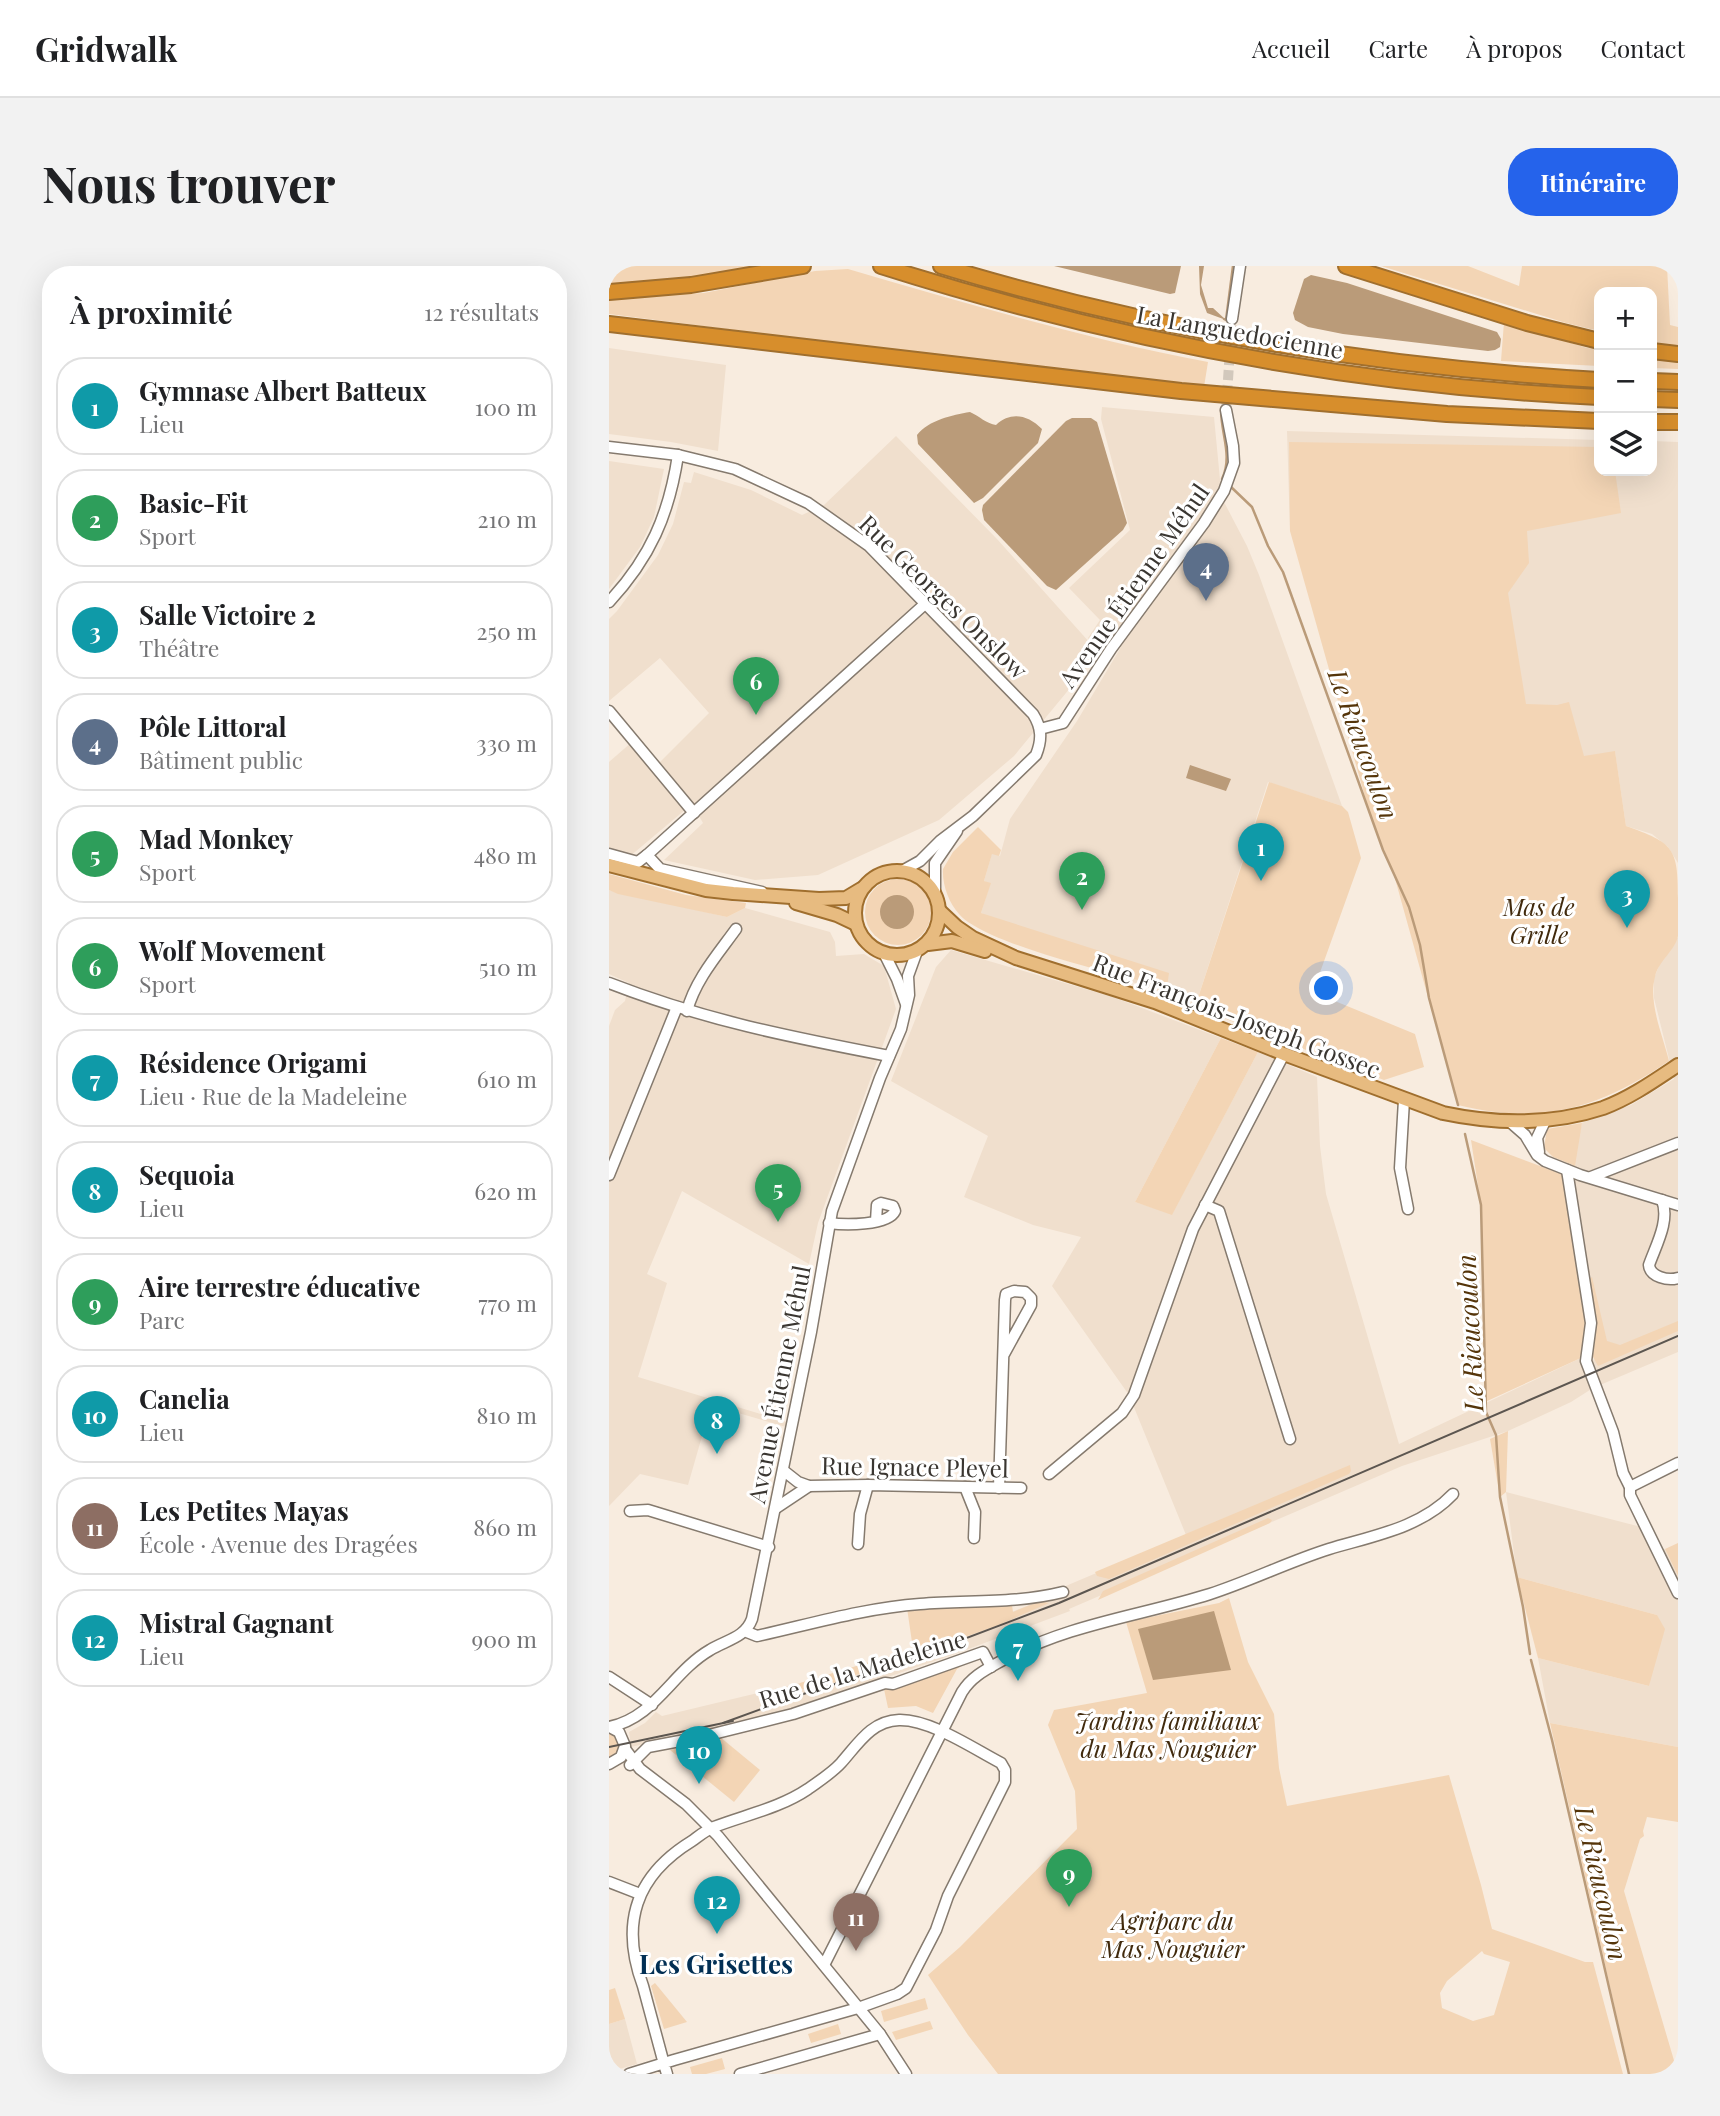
<!DOCTYPE html>
<html lang="fr">
<head>
<meta charset="utf-8">
<style>
  :root { --surface:#fff; --page:#f2f2f2; --text:#202124; --muted:#757577; --line:#e0e0e0; --accent:#2563eb }
  body { margin:0; font-family:"Playfair Display",serif; background:var(--page); color:var(--text) }
  .controls { position:absolute; right:21px; top:21px; display:grid; overflow:hidden; border-radius:14px; box-shadow:0 7px 28px #0002 }
  .controls button { width:63px; height:63px; display:grid; place-items:center; padding:0; border:0; border-bottom:2px solid var(--line); background:var(--surface); color:var(--text); font:35px sans-serif }
  .you { position:absolute; left:718px; top:723px; width:24px; height:24px; margin:-18px; border:5px solid #fff; border-radius:50%; background:#1a73e8; box-shadow:0 0 0 10px #1a73e833 }
  .badge { display:grid; place-items:center; width:46px; height:46px; border-radius:50%; background:var(--accent); color:#fff; font-size:23px; font-weight:700 }
  .pin { position:absolute; translate:-50% -58px; filter:drop-shadow(0 2px 4px #0008) }
  .pin::after { content:''; position:absolute; top:37px; width:24px; height:21px; background:inherit; clip-path:polygon(0 0,100% 0,50% 100%) }
  .list { margin:0; padding:0; list-style:none }
  h2 { display:flex; justify-content:space-between; align-items:center; height:91px; margin:0; padding:0 28px; font-size:30px }
  h2 small { font-size:23px; font-weight:400; color:var(--muted) }
  .list li { display:grid; grid-template-columns:46px 1fr auto; gap:21px; align-items:center; box-sizing:border-box; height:98px; margin:0 14px 14px; padding:0 14px; border:2px solid var(--line); border-radius:28px }
  .list b { display:block; font-size:26px; white-space:nowrap }
  .list p { margin:0; font-size:23px; white-space:nowrap; color:var(--muted) }
  .list em { font-size:23px; font-style:normal; color:var(--muted) }
  .icon { flex:none; width:38px; height:38px; fill:none; stroke:currentColor; stroke-width:2; stroke-linecap:round; stroke-linejoin:round }
  .map { position:relative; flex:none; width:1069px; height:1808px; overflow:hidden; border-radius:28px }
  header { display:flex; align-items:center; gap:42px; box-sizing:border-box; height:98px; padding:0 35px; background:var(--surface); border-bottom:2px solid var(--line) }
  header strong { font-size:33px }
  nav { display:flex; gap:38px; margin-inline-start:auto; font-size:24px }
  .intro { display:flex; align-items:center; justify-content:space-between; box-sizing:border-box; height:168px; padding:0 42px }
  h1 { margin:0; font-size:49px }
  .button { padding:18px 32px; border-radius:28px; background:var(--accent); color:#fff; font-size:24px; font-weight:700 }
  main { display:flex; gap:42px; padding:0 42px }
  aside { flex:1; background:var(--surface); border-radius:28px; box-shadow:0 7px 28px #0002 }
  .map>svg:first-child { display:block }
  .built { fill:#f0dfcd }
  .green { fill:#f3d5b5; fill-rule:evenodd }
  .water { fill:#ba9b79 }
  .lines { fill:none; stroke-linecap:round; stroke-linejoin:round }
  .stream { stroke:#ba9b79; stroke-width:2.5 }
  .minor-tunnel { stroke:#d2c8bc; stroke-width:10; stroke-dasharray:10 5; stroke-linecap:butt }
  .minor-casing { stroke:#857a6e; stroke-width:13 }
  .major-casing { stroke:#a06f2e; stroke-width:16 }
  .highway-casing { stroke:#a06f2e; stroke-width:18 }
  .minor { stroke:#fff; stroke-width:10 }
  .major { stroke:#e7bb80; stroke-width:12 }
  .highway { stroke:#d78e2c; stroke-width:14 }
  .tram { stroke:#5c5650; stroke-width:2 }
  .labels { text-anchor:middle; dominant-baseline:central; stroke-width:6; stroke-linejoin:round; paint-order:stroke }
  .street-label { font-size:24px; fill:#3a3631; stroke:#fff }
  .park-label { font-size:24px; font-style:italic; fill:#412a0d; stroke:#fff }
  .water-label { font-size:26px; font-style:italic; fill:#55350a; stroke:#fff }
  .neighbourhood-label { font-size:26px; font-weight:bold; fill:#022f54; stroke:#fff }
</style>
</head>
<body>
<header>
<strong>Gridwalk</strong>
<nav><a>Accueil</a><a>Carte</a><a>À propos</a><a>Contact</a></nav>
</header>
<div class="intro"><h1>Nous trouver</h1><a class="button">Itinéraire</a></div>
<main>
<aside>
<h2>À proximité<small>12 résultats</small></h2>
<ul class="list">
<li><span class="badge" style="background:#0f9aa8">1</span><div><b>Gymnase Albert Batteux</b><p>Lieu</p></div><em>100 m</em></li>
<li><span class="badge" style="background:#2e9e5b">2</span><div><b>Basic-Fit</b><p>Sport</p></div><em>210 m</em></li>
<li><span class="badge" style="background:#0f9aa8">3</span><div><b>Salle Victoire 2</b><p>Théâtre</p></div><em>250 m</em></li>
<li><span class="badge" style="background:#5c6f8a">4</span><div><b>Pôle Littoral</b><p>Bâtiment public</p></div><em>330 m</em></li>
<li><span class="badge" style="background:#2e9e5b">5</span><div><b>Mad Monkey</b><p>Sport</p></div><em>480 m</em></li>
<li><span class="badge" style="background:#2e9e5b">6</span><div><b>Wolf Movement</b><p>Sport</p></div><em>510 m</em></li>
<li><span class="badge" style="background:#0f9aa8">7</span><div><b>Résidence Origami</b><p>Lieu · Rue de la Madeleine</p></div><em>610 m</em></li>
<li><span class="badge" style="background:#0f9aa8">8</span><div><b>Sequoia</b><p>Lieu</p></div><em>620 m</em></li>
<li><span class="badge" style="background:#2e9e5b">9</span><div><b>Aire terrestre éducative</b><p>Parc</p></div><em>770 m</em></li>
<li><span class="badge" style="background:#0f9aa8">10</span><div><b>Canelia</b><p>Lieu</p></div><em>810 m</em></li>
<li><span class="badge" style="background:#8d6e63">11</span><div><b>Les Petites Mayas</b><p>École · Avenue des Dragées</p></div><em>860 m</em></li>
<li><span class="badge" style="background:#0f9aa8">12</span><div><b>Mistral Gagnant</b><p>Lieu</p></div><em>900 m</em></li>
</ul>
</aside>
<div class="map">
<svg width="1069" height="1808" viewBox="0 0 1069 1808">
  <rect width="100%" height="100%" fill="#f8ecdf"/>
  <g class="built">
    <polygon points="0,82 117,99 109,185 62,176 0,168"/>
    <polygon points="493,141 605,151 612,224 615,236 638,280 650,309 733,540 659,516 586,741 476,697 372,647 381,618 375,615 383,587 391,590 401,553 468,455 512,381 491,384 479,372 491,354 460,322 521,264 492,153"/>
    <polygon points="678,165 990,174 990,205 1043,205 1043,175 1069,176 1069,597 1059,581 1043,568 1017,560 1006,486 980,507 681,265"/>
    <polygon points="287,170 388,273 490,387 405,490 330,554 209,609 146,614 55,594 94,557 82,536 50,497 100,447 51,392 0,435 0,353 8,345 49,289 64,258 75,216 82,217 85,206 142,224 193,249 215,239"/>
    <polygon points="0,195 55,203 45,251 31,281 0,323"/>
    <polygon points="23,476 77,543 20,591 0,585 0,496"/>
    <polygon points="0,624 118,651 136,642 221,666 226,676 227,690 255,688 275,700 287,743 209,957 200,998 73,925 38,1008 58,1017 29,1111 178,1156 177,1161 102,1139 79,1219 31,1208 0,1240 0,760 6,744 16,735 20,717 0,708"/>
    <polygon points="1069,671 1069,1086 991,1119 982,1096 994,1086 961,912 973,857 1022,839 1065,813 1045,732 1045,712 1052,695"/>
    <polygon points="342,684 504,731 612,772 526,936 563,948 649,786 708,811 711,880 717,928 790,1178 974,1091 984,1122 962,1136 899,1165 793,1200 460,1343 461,1345 346,1388 180,1445 22,1481 20,1466 36,1457 47,1446 53,1450 195,1416 304,1383 403,1346 430,1335 445,1325 577,1269 520,1129 443,1020 472,971 424,959 355,931 379,870 282,815 327,701"/>
    <polygon points="897,1226 1036,1262 1040,1255 1053,1284 1056,1283 1069,1310 1069,1481 941,1457 929,1392 1040,1420 1048,1349 908,1311"/>
    <polygon points="16,1753 28,1798 0,1806 0,1758"/>
  </g>
  <g class="green">
    <polygon points="0,0 154,0 68,15 0,19"/>
    <polygon points="772,0 859,0 910,20 913,0 1058,0 1061,59 1069,61 1069,81 1043,77 1043,26 990,26 990,65 957,57"/>
    <path d="M239,3c120,35 238,70 360,93l-4,25 -337,-40 -258,-33v-16l95,-5 111,-22z"/>
    <polygon points="895,56 978,82 990,83 990,100 892,95"/>
    <polygon points="1043,90 1069,93 1069,103 1043,102"/>
    <path d="M680,176l310,5v24h16l6,42 -94,18 2,32 -21,30 18,111 31,1 12,-3 15,54 31,-5 11,75c48,17 52,22 52,72 0,12 0,26 0,38 -3,15 -20,25 -23,41 -7,26 8,59 14,84 -69,47 -128,65 -211,44l-64,-230 -25,-64 -79,-280z"/>
    <polygon points="660,516 733,540 739,546 752,592 704,726 806,768 815,801 775,814 586,741"/>
    <path d="M369,561l23,23 -2,6 -7,-2 -8,27 7,2 -10,30 188,60 -2,14c-43,-10 -183,-43 -208,-73 -10,-11 -17,-29 -16,-45l10,-17z"/>
    <polygon points="0,608 77,629 137,637 136,642 118,651 9,628 0,624"/>
    <circle cx="289" cy="646" r="33"/>
    <polygon points="612,772 649,786 563,949 526,936"/>
    <polygon points="973,857 966,900 944,891 935,882 938,863"/>
    <polygon points="862,874 955,909 979,1057 974,1091 876,1136 872,939"/>
    <polygon points="983,1011 998,1075 1011,1079 1069,1055 1069,1065 989,1100 983,1089 987,1066 978,1015"/>
    <polygon points="899,1165 897,1226 891,1231 881,1173"/>
    <polygon points="741,1199 742,1205 740,1208 500,1313 488,1310 486,1306"/>
    <polygon points="659,1252 663,1254 661,1257 489,1334 494,1325"/>
    <polygon points="1069,1277 1069,1310 1056,1283"/>
    <polygon points="908,1311 1048,1349 1056,1363 1040,1420 929,1392"/>
    <path d="M620,1332l19,64 26,52 5,54 8,38 162,-31 32,110 11,44 93,33h8l30,112h-625l-30,-39 -40,-60 32,-28 117,-118 -2,-38 -27,-66 6,-15 93,-17 -21,-71 93,-19zM873,1685l2,3 26,8 -16,53 -21,6 -31,-13 -2,-15 7,-12z"/>
    <polygon points="431,1335 440,1337 387,1360 218,1419 188,1424 191,1417 304,1383 298,1342 403,1339 404,1346"/>
    <polygon points="358,1396 348,1403 324,1447 307,1440 279,1442 275,1423"/>
    <polygon points="941,1457 1069,1481 1069,1556 1038,1551 1034,1565 1035,1570 1031,1573 1015,1625 1069,1808 1021,1808"/>
    <polygon points="0,1465 11,1474 12,1485 0,1495"/>
    <polygon points="111,1471 151,1504 125,1536 61,1484"/>
    <polygon points="46,1717 78,1756 55,1763 42,1720"/>
    <polygon points="6,1722 16,1753 0,1758 0,1724"/>
    <polygon points="316,1732 319,1743 275,1756 272,1745"/>
    <polygon points="321,1755 324,1763 287,1774 283,1766"/>
    <polygon points="229,1758 232,1768 202,1777 199,1768"/>
    <polygon points="113,1792 116,1803 97,1808 83,1808 81,1801"/>
  </g>
  <g class="water">
    <polygon points="445,0 572,0 566,27 561,28"/>
    <polygon points="590,0 595,0 592,19 599,42 604,42 617,54 598,47 591,28"/>
    <polygon points="702,9 738,17 888,66 892,73 891,81 886,84 879,85 734,68 699,61 686,54 684,47 695,13"/>
    <path d="M361,146c9,4 17,12 26,13 15,-14 32,-10 46,4l-4,14 -55,55 -9,5 -56,-59 -1,-9c12,-15 35,-20 53,-23z"/>
    <polygon points="463,152 482,152 488,156 518,257 514,264 447,324 438,320 375,254 373,244 374,239 457,155"/>
    <polygon points="581,499 622,513 617,525 577,512"/>
    <circle cx="288" cy="646" r="17"/>
    <polygon points="605,1345 622,1404 544,1414 529,1363"/>
  </g>
  <g class="lines">
    <g class="stream">
      <polyline points="615,53 617,54 624,0"/>
      <path d="M612,144c0,24 12,46 1,69l3,2"/>
      <polyline points="621,220 643,241 659,280 674,306 774,584 800,641 811,679 820,732 849,839"/>
      <polyline points="856,868 872,939 877,1146 887,1169 891,1231 914,1341 921,1388"/>
      <polyline points="922,1394 943,1474 1020,1808"/>
    </g>
    <polyline class="minor-tunnel" points="617,144 623,53"/>
    <g class="minor-casing">
      <g id="minor">
        <polyline points="623,53 631,0"/>
        <path d="M0,181l69,8 57,14 73,34 61,43 164,168c9,14 9,26 3,41l-63,61 -33,25 -20,20 -18,10"/>
        <path d="M0,336c41,-44 60,-87 69,-147"/>
        <polyline points="0,445 85,547"/>
        <polyline points="431,463 454,457 502,383 595,257 615,225 625,197 624,180 617,144"/>
        <polyline points="0,588 29,596 38,589 317,337"/>
        <polyline points="38,589 51,603 153,626"/>
        <polyline points="326,625 326,597 348,565"/>
        <polyline points="275,687 288,713 297,738"/>
        <path d="M0,717c95,37 181,54 280,73"/>
        <path d="M78,745c8,-31 31,-57 49,-82"/>
        <polyline points="795,834 791,902 799,943"/>
        <polyline points="900,855 916,869 928,889 936,895 971,909 1069,939"/>
        <polyline points="930,886 928,872 937,853"/>
        <polyline points="958,904 982,1057 977,1095 1004,1166 1014,1207 1021,1221 1021,1229 1069,1327"/>
        <polyline points="0,909 68,741"/>
        <polyline points="982,911 1069,877"/>
        <path d="M1053,934c8,21 -6,45 -13,65 1,12 19,16 29,13"/>
        <polyline points="596,939 610,945 681,1173"/>
        <path d="M220,957c15,2 59,3 66,-12l-2,-5 -12,-3 -4,2 -1,16"/>
        <polyline points="175,1205 189,1216 200,1220 259,1219 412,1222"/>
        <polyline points="440,1208 513,1147 525,1129 584,963 675,788"/>
        <polyline points="356,1221 366,1246 365,1272"/>
        <polyline points="1021,1221 1069,1197"/>
        <polyline points="390,1222 396,1034 397,1028 405,1025 416,1026 422,1032 422,1039 395,1088"/>
        <polyline points="167,1242 200,1220"/>
        <polyline points="21,1245 39,1244 160,1281"/>
        <polyline points="249,1278 251,1248 259,1219"/>
        <path d="M138,1366l10,4c54,-12 108,-28 163,-32 48,-4 95,0 143,-12"/>
        <polyline points="0,1411 43,1439"/>
        <path d="M0,1461c46,-9 63,-55 101,-77 16,-10 35,-12 42,-31l59,-287 21,-121 48,-133 21,-49 8,-34 -1,-19 9,-25"/>
        <polyline points="16,1483 31,1503 77,1538 109,1570 271,1768 297,1808"/>
        <polyline points="0,1498 12,1491 16,1480 10,1466 1,1461"/>
        <polyline points="21,1499 39,1481 92,1471 184,1448 276,1417 284,1418 374,1386 382,1401"/>
        <polyline points="0,1616 31,1628"/>
        <path d="M215,1699l138,-273c10,-16 25,-23 41,-32 65,-36 137,-44 207,-66 40,-13 78,-32 119,-45 43,-13 92,-21 124,-55"/>
        <path d="M20,1808l45,-14 184,-52 39,-14 9,-6 30,-58 12,-34 57,-114v-12l-4,-7c-27,-14 -71,-44 -102,-43 -28,1 -41,24 -58,43 -9,10 -22,18 -33,26 -28,19 -63,26 -94,38 -8,3 -15,9 -22,14 -57,35 -72,83 -49,145l21,78 3,10"/>
        <polyline points="131,1808 271,1768"/>
      </g>
    </g>
    <g class="major-casing">
      <g id="major">
        <polyline points="0,599 97,624 124,627 210,633 237,632 252,623"/>
        <circle cx="288" cy="647" r="42"/>
        <polyline points="187,637 228,649 247,658"/>
        <path d="M331,645l17,16 16,11 43,20 139,44 129,52 159,59c52,11 109,12 160,-5 27,-10 51,-27 75,-43"/>
        <polyline points="319,678 343,675 376,685"/>
      </g>
    </g>
    <g class="highway-casing">
      <g id="highway">
        <path d="M272,0c233,74 474,120 718,131"/>
        <path d="M332,0c214,65 435,101 658,114"/>
        <polyline points="737,0 918,57 990,75"/>
        <polyline points="0,26 82,19 194,0"/>
        <polyline points="0,58 572,125 838,148 990,155"/>
        <polyline points="1043,85 1069,88"/>
        <polyline points="1043,115 1069,116"/>
        <polyline points="1043,133 1069,134"/>
        <polyline points="1043,156 1069,156"/>
      </g>
    </g>
    <use href="#minor" class="minor"/>
    <use href="#major" class="major"/>
    <use href="#highway" class="highway"/>
    <g class="tram">
      <polyline points="114,1457 188,1430 289,1398 450,1337 1069,1070"/>
      <polyline points="0,1481 124,1455"/>
    </g>
  </g>
  <g class="labels">
    <g class="street-label">
      <text transform="translate(631 65) rotate(10)">La Languedocienne</text>
      <text transform="translate(524 319) rotate(-55)">Avenue Étienne Méhul</text>
      <text transform="translate(335 330) rotate(44)">Rue Georges Onslow</text>
      <text transform="translate(628 749) rotate(21)">Rue François-Joseph Gossec</text>
      <text transform="translate(169 1118) rotate(-79)">Avenue Étienne Méhul</text>
      <text transform="translate(306 1200) rotate(1)">Rue Ignace Pleyel</text>
      <text transform="translate(253 1402) rotate(-17)">Rue de la Madeleine</text>
    </g>
    <g class="park-label">
      <text x="930" y="640">Mas de<tspan x="930" dy="28">Grille</tspan></text>
      <text x="559" y="1454">Jardins familiaux<tspan x="559" dy="28">du Mas Nouguier</tspan></text>
      <text x="564" y="1654">Agriparc du<tspan x="564" dy="28">Mas Nouguier</tspan></text>
    </g>
    <g class="water-label">
      <text transform="translate(755 478) rotate(70)">Le Rieucoulon</text>
      <text transform="translate(860 1067) rotate(-93)">Le Rieucoulon</text>
      <text transform="translate(993 1617) rotate(77)">Le Rieucoulon</text>
    </g>
    <g class="neighbourhood-label">
      <text x="107" y="1697">Les Grisettes</text>
    </g>
  </g>
</svg>
<div class="controls">
<button>+</button>
<button>−</button>
<button><svg class="icon" aria-label="layers" viewBox="0 0 24 24"><path d="M12 4l9 5-9 5-9-5zM3 14l9 5 9-5"/></svg></button>
</div>
<div class="you"></div>
<div class="pin badge" style="left:652px;top:615px;background:#0f9aa8">1</div>
<div class="pin badge" style="left:473px;top:644px;background:#2e9e5b">2</div>
<div class="pin badge" style="left:1018px;top:662px;background:#0f9aa8">3</div>
<div class="pin badge" style="left:597px;top:335px;background:#5c6f8a">4</div>
<div class="pin badge" style="left:169px;top:956px;background:#2e9e5b">5</div>
<div class="pin badge" style="left:147px;top:449px;background:#2e9e5b">6</div>
<div class="pin badge" style="left:409px;top:1415px;background:#0f9aa8">7</div>
<div class="pin badge" style="left:108px;top:1188px;background:#0f9aa8">8</div>
<div class="pin badge" style="left:460px;top:1641px;background:#2e9e5b">9</div>
<div class="pin badge" style="left:90px;top:1518px;background:#0f9aa8">10</div>
<div class="pin badge" style="left:247px;top:1685px;background:#8d6e63">11</div>
<div class="pin badge" style="left:108px;top:1668px;background:#0f9aa8">12</div>
</div>
</main>
</body>
</html>
